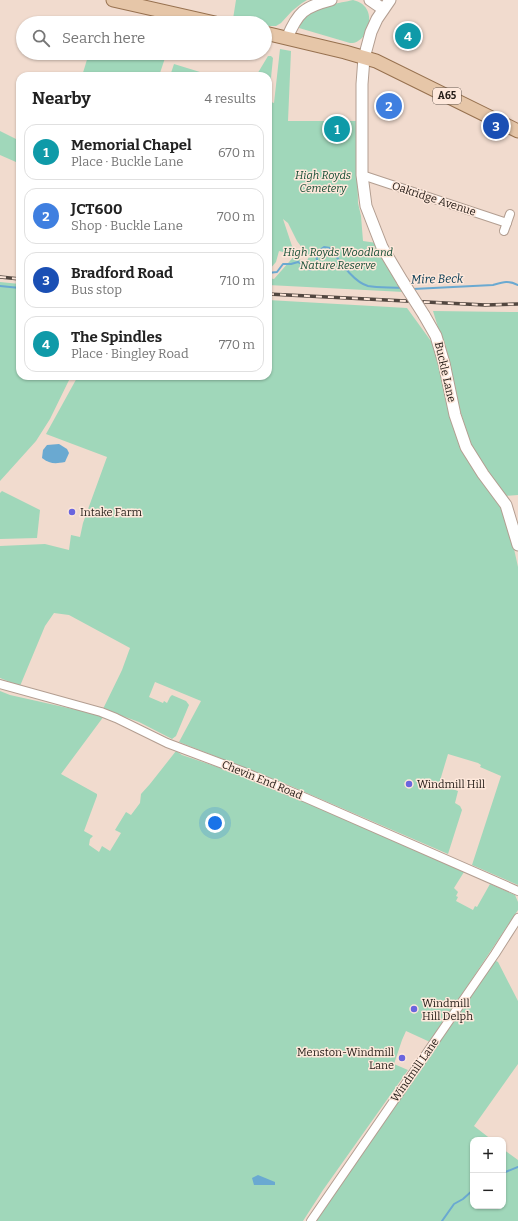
<!DOCTYPE html>
<html lang="en">
<head>
<meta charset="utf-8">
<style>
  :root { --surface:#fff; --page:#f6f6f6; --text:#222; --muted:#767676; --line:#e0e0e0; --accent:#ea580c }
  body { margin:0; font-family:Bitter,serif; background:var(--page); color:var(--text) }
  .controls { position:absolute; right:12px; bottom:12px; display:grid; overflow:hidden; border-radius:8px; box-shadow:0 1px 3px #0004 }
  .controls button { width:36px; height:36px; display:grid; place-items:center; padding:0; border:0; border-bottom:1px solid var(--line); background:var(--surface); color:var(--text); font:20px sans-serif }
  .you { position:absolute; left:215px; top:823px; width:14px; height:14px; margin:-10px; border:3px solid #fff; border-radius:50%; background:#1a73e8; box-shadow:0 0 0 6px #1a73e833 }
  .badge { display:grid; place-items:center; width:26px; height:26px; border-radius:50%; background:var(--accent); color:#fff; font-size:13px; font-weight:700 }
  .pin { position:absolute; translate:-50% -50%; border:2px solid #fff; box-shadow:0 1px 4px #0006 }
  .list { margin:0; padding:0; list-style:none }
  h2 { display:flex; justify-content:space-between; align-items:center; height:52px; margin:0; padding:0 16px; font-size:17px }
  h2 small { font-size:13px; font-weight:400; color:var(--muted) }
  .list li { display:grid; grid-template-columns:26px 1fr auto; gap:12px; align-items:center; box-sizing:border-box; height:56px; margin:0 8px 8px; padding:0 8px; border:1px solid var(--line); border-radius:12px }
  .list b { display:block; font-size:15px; white-space:nowrap }
  .list p { margin:0; font-size:13px; white-space:nowrap; color:var(--muted) }
  .list em { font-size:13px; font-style:normal; color:var(--muted) }
  .icon { flex:none; width:22px; height:22px; fill:none; stroke:currentColor; stroke-width:2; stroke-linecap:round; stroke-linejoin:round }
  .map { position:relative; flex:none; width:518px; height:1221px; overflow:hidden }
  .search { position:absolute; background:var(--surface); box-shadow:0 1px 3px #0004; left:16px; top:16px; width:256px; height:44px; display:flex; align-items:center; gap:10px; box-sizing:border-box; padding:0 14px; border-radius:22px; color:var(--muted); font-size:15px }
  .panel { position:absolute; background:var(--surface); box-shadow:0 1px 3px #0004; left:16px; top:72px; width:256px; height:308px; border-radius:12px }
  .map>svg:first-child { display:block }
  .green { fill:#a0d7ba; fill-rule:evenodd }
  .water { fill:#6aa9d1 }
  .lines { fill:none; stroke-linecap:round; stroke-linejoin:round }
  .stream { stroke:#6aa9d1; stroke-width:2 }
  .street-casing { stroke:#b39e91; stroke-width:10 }
  .secondary-casing { stroke:#b39e91; stroke-width:13 }
  .primary-casing { stroke:#97714f; stroke-width:15 }
  .street { stroke:#fff; stroke-width:8 }
  .secondary { stroke:#fff; stroke-width:11 }
  .primary { stroke:#e6c6a8; stroke-width:13 }
  .rail-casing { stroke:#524740; stroke-width:3.5 }
  .rail { stroke:#fee8db; stroke-width:2; stroke-dasharray:6; stroke-linecap:butt }
  .secondary-bridge-casing { stroke:#b39e91; stroke-width:13; stroke-linecap:butt }
  .secondary-bridge { stroke:#fff; stroke-width:11 }
  .poi-dot { fill:#6a65de; stroke:#fee8db; stroke-width:1.5 }
  .labels { text-anchor:middle; dominant-baseline:central; stroke-width:3; stroke-linejoin:round; paint-order:stroke }
  .shield { fill:#fee8db; stroke:#655851; stroke-width:1 }
  .shield-label { font-size:10px; font-weight:bold; fill:#231b16 }
  .park-label { font-size:11px; font-style:italic; fill:#144c34; stroke:#fee8db }
  .street-label { font-size:11px; fill:#231b16; stroke:#fee8db }
  .poi-label { font-size:11px; fill:#231b16; stroke:#fee8db; text-anchor:start }
  .water-label { font-size:12px; font-style:italic; fill:#013752; stroke:#fee8db }
</style>
</head>
<body>
<div class="map">
<svg width="518" height="1221" viewBox="0 0 518 1221">
  <rect width="100%" height="100%" fill="#f1dbce"/>
  <g class="green">
    <polygon points="236,0 307,0 302,3 292,11 281,23 276,26 265,26 265,23 251,23 233,19"/>
    <path d="M353,0c28,6 15,45 -3,43l-51,-15c2,-6 3,-11 8,-15 9,-7 34,-10 46,-13z"/>
    <path d="M280,49l11,2 -3,70h68l2,82 3,13 2,25 14,2 27,49 -136,-7v-7l6,1 15,-17 6,-7 -16,-4 -3,11 -8,9v-170l6,2zM283,219l5,4 9,18 12,16 -4,7 -10,-9z"/>
    <polygon points="89,53 149,53 165,58 159,76 82,76"/>
    <polygon points="268,56 271,56 273,58 270,88 268,89 268,76 256,76"/>
    <polygon points="174,64 213,76 170,76"/>
    <polygon points="0,131 20,141 20,154 16,162 0,155"/>
    <polygon points="0,282 20,284 20,376 71,376 50,419 36,441 0,481"/>
    <polygon points="268,300 407,308 436,348 452,419 501,505 509,526 518,567 518,885 472,865 501,776 480,767 481,765 478,763 448,754 439,784 458,791 455,803 460,806 462,810 448,854 286,784 179,742 201,701 155,682 149,697 163,703 164,701 167,703 170,697 172,695 186,701 189,705 176,736 172,739 139,722 103,709 122,670 130,648 69,615 54,613 45,626 20,686 0,678 0,546 45,544 69,550 71,535 80,537 83,523 107,457 46,434 78,376 268,376"/>
    <polygon points="433,311 518,312 518,495 505,496 498,488 470,443 455,393 451,370"/>
    <polygon points="2,491 40,510 37,538 0,539 0,493"/>
    <polygon points="0,691 10,695 104,716 61,774 97,794 97,796 84,831 93,836 90,839 89,845 99,852 102,846 110,851 121,833 115,830 126,812 131,815 140,803 141,794 150,784 176,751 182,755 253,779 259,783 359,825 464,872 454,888 458,892 456,896 458,897 456,901 473,910 475,906 477,907 490,884 515,895 518,902 518,910 430,1042 406,1031 402,1040 394,1064 408,1070 323,1190 303,1221 0,1221"/>
    <polygon points="494,960 498,962 518,1001 518,1064 474,1126 492,1140 473,1140 473,1206 503,1206 503,1149 518,1160 518,1221 315,1221"/>
  </g>
  <g class="water">
    <path d="M59,444l8,5 2,4 -4,9c-10,2 -15,2 -23,-4l1,-8 4,-5z"/>
    <polygon points="258,1175 275,1182 275,1185 254,1185 252,1178"/>
  </g>
  <g class="lines">
    <g class="stream">
      <path d="M317,267c2,-6 -2,-8 0,-15l7,-5 6,1c9,12 23,34 38,38 11,2 23,1 35,2"/>
      <polyline points="268,273 277,272 283,264 291,264 298,262 308,267 310,270"/>
      <polyline points="0,286 20,288"/>
      <path d="M413,289l80,-4c10,-3 15,-5 25,0"/>
      <polyline points="503,1173 518,1167"/>
      <polyline points="442,1221 454,1204 463,1199 473,1190"/>
    </g>
    <g class="street-casing">
      <g id="street">
        <polyline points="362,175 507,223"/>
        <polyline points="504,231 510,214"/>
        <polyline points="0,684 101,712 116,718 167,743 244,772 306,798 518,891"/>
        <polyline points="311,1221 495,954 518,918"/>
      </g>
    </g>
    <g class="secondary-casing">
      <g id="secondary">
        <polyline points="370,0 383,9"/>
        <polyline points="390,0 377,19 371,32 364,58 362,84 362,175 366,206 382,247 403,282"/>
        <path d="M287,38c11,-26 17,-31 44,-38"/>
        <polyline points="424,315 436,336 444,363 455,415 466,447 483,474 506,505 518,545"/>
      </g>
    </g>
    <g class="primary-casing">
      <g id="primary">
        <polyline points="113,0 215,23"/>
        <polyline points="265,33 345,52 376,61 518,131"/>
      </g>
    </g>
    <use href="#street" class="street"/>
    <use href="#secondary" class="secondary"/>
    <use href="#primary" class="primary"/>
    <g class="rail-casing">
      <g id="rail">
        <polyline points="0,277 20,279"/>
        <polyline points="268,294 485,305 518,304"/>
      </g>
    </g>
    <use href="#rail" class="rail"/>
    <g class="secondary-bridge-casing">
      <polyline id="secondary-bridge" points="403,282 424,315"/>
    </g>
    <use href="#secondary-bridge" class="secondary-bridge"/>
  </g>
  <g class="poi-dot">
    <circle cx="72" cy="512" r="4"/>
    <circle cx="409" cy="784" r="4"/>
    <circle cx="414" cy="1009" r="4"/>
    <circle cx="402" cy="1058" r="4"/>
  </g>
  <g class="labels">
    <rect class="shield" x="433" y="88" width="28" height="16" rx="3"/>
    <g class="shield-label">
      <text x="447" y="96">A65</text>
    </g>
    <g class="park-label">
      <text x="323" y="175">High Royds<tspan x="323" dy="13">Cemetery</tspan></text>
      <text x="338" y="252">High Royds Woodland<tspan x="338" dy="13">Nature Reserve</tspan></text>
    </g>
    <g class="street-label">
      <text transform="translate(434 199) rotate(18)">Oakridge Avenue</text>
      <text transform="translate(445 372) rotate(77)">Buckle Lane</text>
      <text transform="translate(262 780) rotate(22)">Chevin End Road</text>
      <text transform="translate(415 1070) rotate(-55)">Windmill Lane</text>
    </g>
    <g class="poi-label">
      <text x="80" y="512">Intake Farm</text>
      <text x="417" y="784">Windmill Hill</text>
      <text x="422" y="1003">Windmill<tspan x="422" dy="13">Hill Delph</tspan></text>
      <text x="394" y="1052" text-anchor="end">Menston-Windmill<tspan x="394" dy="13">Lane</tspan></text>
    </g>
    <g class="water-label">
      <text transform="translate(437 279) rotate(-1)">Mire Beck</text>
    </g>
  </g>
</svg>
<div class="controls">
<button>+</button>
<button>−</button>
</div>
<div class="you"></div>
<div class="pin badge" style="left:337px;top:129px;background:#0f9aa8">1</div>
<div class="pin badge" style="left:389px;top:106px;background:#3f7fe0">2</div>
<div class="pin badge" style="left:496px;top:126px;background:#1a4fb4">3</div>
<div class="pin badge" style="left:408px;top:36px;background:#0f9aa8">4</div>
<div class="search"><svg class="icon" aria-label="search" viewBox="0 0 24 24"><circle cx="10" cy="10" r="6"/><path d="M15 15l6 6"/></svg>Search here</div>
<section class="panel">
<h2>Nearby<small>4 results</small></h2>
<ul class="list">
<li><span class="badge" style="background:#0f9aa8">1</span><div><b>Memorial Chapel</b><p>Place · Buckle Lane</p></div><em>670 m</em></li>
<li><span class="badge" style="background:#3f7fe0">2</span><div><b>JCT600</b><p>Shop · Buckle Lane</p></div><em>700 m</em></li>
<li><span class="badge" style="background:#1a4fb4">3</span><div><b>Bradford Road</b><p>Bus stop</p></div><em>710 m</em></li>
<li><span class="badge" style="background:#0f9aa8">4</span><div><b>The Spindles</b><p>Place · Bingley Road</p></div><em>770 m</em></li>
</ul>
</section>
</div>
</body>
</html>
